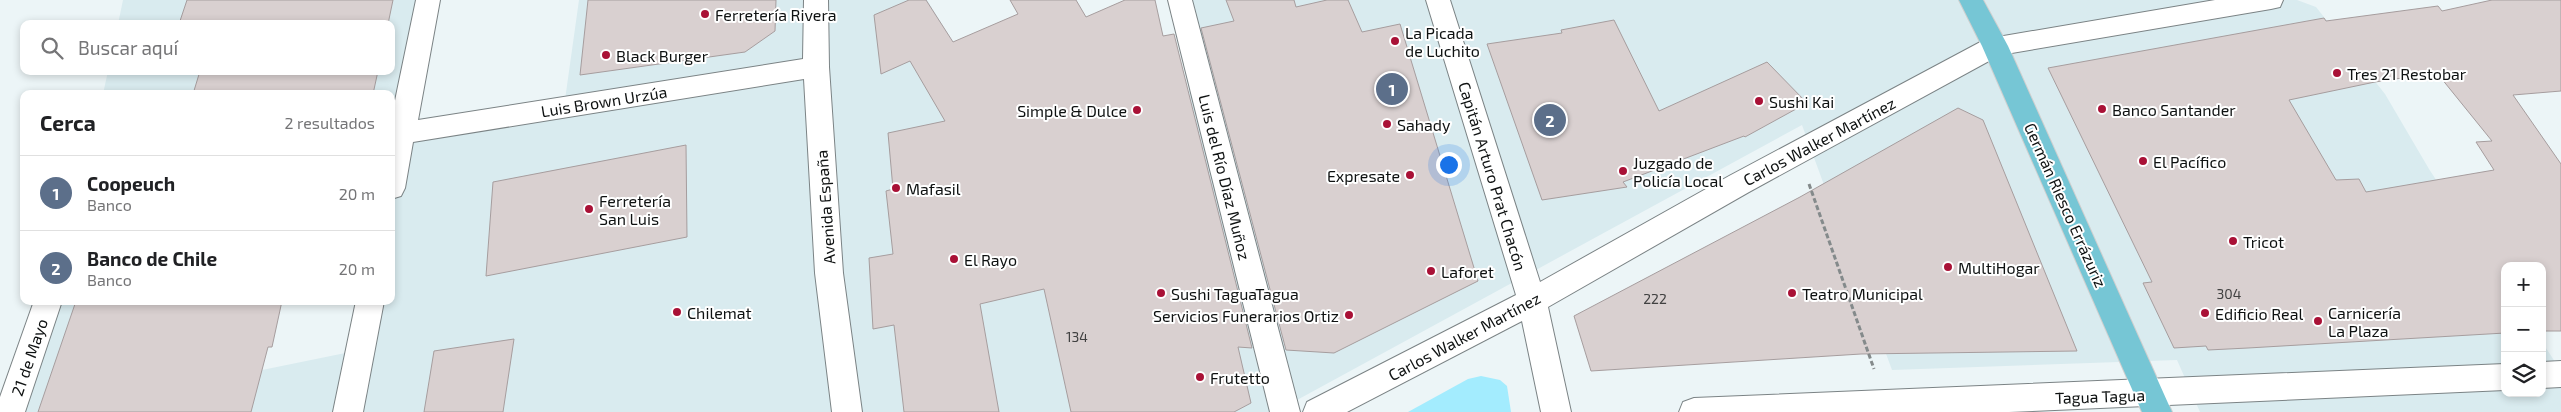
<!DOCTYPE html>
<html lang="es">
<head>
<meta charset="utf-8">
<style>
  :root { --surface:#fff; --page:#f2f2f2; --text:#202124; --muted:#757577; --line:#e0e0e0; --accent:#1a73e8 }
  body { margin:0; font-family:"Exo 2",sans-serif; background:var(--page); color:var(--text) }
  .controls { position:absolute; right:15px; bottom:15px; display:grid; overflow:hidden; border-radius:10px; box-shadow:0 2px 8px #0003 }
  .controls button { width:45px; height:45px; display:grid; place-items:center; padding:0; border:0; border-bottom:1px solid var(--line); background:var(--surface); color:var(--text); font:25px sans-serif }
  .you { position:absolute; left:1448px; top:164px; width:18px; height:18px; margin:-12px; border:4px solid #fff; border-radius:50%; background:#1a73e8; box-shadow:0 0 0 8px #1a73e833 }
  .badge { display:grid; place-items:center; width:32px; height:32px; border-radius:50%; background:var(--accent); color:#fff; font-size:16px; font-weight:700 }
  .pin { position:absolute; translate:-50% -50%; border:2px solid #fff; box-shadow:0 1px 5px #0006 }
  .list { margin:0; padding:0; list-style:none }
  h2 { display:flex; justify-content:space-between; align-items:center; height:65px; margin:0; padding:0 20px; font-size:21px }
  h2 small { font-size:16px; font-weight:400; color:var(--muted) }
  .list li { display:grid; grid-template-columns:32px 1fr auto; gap:15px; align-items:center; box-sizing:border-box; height:75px; padding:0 20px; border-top:1px solid var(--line) }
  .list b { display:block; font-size:19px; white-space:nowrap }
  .list p { margin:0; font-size:16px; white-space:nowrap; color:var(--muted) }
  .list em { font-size:16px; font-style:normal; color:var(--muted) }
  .icon { flex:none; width:28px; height:28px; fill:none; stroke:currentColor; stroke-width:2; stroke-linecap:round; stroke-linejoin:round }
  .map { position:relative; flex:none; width:2561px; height:412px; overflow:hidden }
  .search { position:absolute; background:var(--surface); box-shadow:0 2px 8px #0003; left:20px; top:20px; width:375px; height:55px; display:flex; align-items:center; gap:12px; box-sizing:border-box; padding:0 18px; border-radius:10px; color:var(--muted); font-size:19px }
  .panel { position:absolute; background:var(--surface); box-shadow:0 2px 8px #0003; left:20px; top:90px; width:375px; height:215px; border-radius:10px }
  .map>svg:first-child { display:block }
  .built { fill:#d9ebef }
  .green { fill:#a3ecfe }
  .building { fill:#d9d0d0; stroke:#a69d9e; fill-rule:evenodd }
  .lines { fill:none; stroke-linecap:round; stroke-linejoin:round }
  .minor-casing { stroke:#7b8385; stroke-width:2 }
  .major-casing { stroke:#cfcfcf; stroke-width:2 }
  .path { stroke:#848a8b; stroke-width:3; stroke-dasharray:5 2.5; stroke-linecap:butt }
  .minor { fill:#fff; fill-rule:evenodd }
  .major { fill:#76c6d5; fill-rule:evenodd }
  .poi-dot { fill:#a91136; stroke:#fff; stroke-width:2 }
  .labels { text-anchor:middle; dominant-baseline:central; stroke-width:4; stroke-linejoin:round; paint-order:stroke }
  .number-label { font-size:14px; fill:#414141 }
  .poi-label { font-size:16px; fill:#0e1111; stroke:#fff; text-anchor:start }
  .street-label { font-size:16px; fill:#0e1111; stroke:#fff }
</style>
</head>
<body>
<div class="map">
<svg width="2561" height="412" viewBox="0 0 2561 412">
  <rect width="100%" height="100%" fill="#ecf5f7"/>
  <g class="built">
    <polygon points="123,0 416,0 391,122 391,94 103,94 108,71 391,71 391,24 118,24"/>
    <polygon points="579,0 927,0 993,107 1041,120 1209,87 1185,0 2297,0 2316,7 2385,94 2429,169 2505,285 2505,393 2542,393 2542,342 2561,371 2561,412 2200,412 2177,360 1892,370 1802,125 1275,412 10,412 48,301 171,301 262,370 360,350 370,301 391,301 391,188 402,133 563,114"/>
  </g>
  <polygon class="green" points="1481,376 1500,380 1507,386 1511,412 1408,412 1468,379"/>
  <g class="building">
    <polygon points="187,0 393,0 388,24 179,24"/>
    <polygon points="588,0 776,0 775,31 745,52 580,75"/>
    <polygon points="909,0 926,0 953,42 1018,14 1010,0 1076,0 1086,17 1125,0 1155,0 1163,36 1174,34 1252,348 1238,347 1251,403 1234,412 1071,412 1044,289 980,304 999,412 904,412 894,325 873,329 869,258 893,254 886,191 893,189 888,133 945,121 910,61 881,74 874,15"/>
    <polygon points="1226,0 1294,0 1296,7 1327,0 1348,0 1362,32 1400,24 1478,281 1334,353 1286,350 1201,28 1234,21"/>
    <path d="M2492,0h69v91l-48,4 48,69v167h-19v-65h-37v67l-257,15 -40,2 -2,-4 -32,2 -31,-65 9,-1 -104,-214 276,-50 2,3 112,-15 4,5zM2437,73l55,68 -16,1 18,28 -128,22 -7,-13 -23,1 -47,-80 86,-18z"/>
    <polygon points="1614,20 1659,111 1767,62 1807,103 1745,137 1744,136 1623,182 1627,187 1542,200 1487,44 1562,33 1561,30"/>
    <polygon points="200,71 378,71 373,94 193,94"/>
    <polygon points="1958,108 1983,120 2077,351 1861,354 1591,371 1574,316 1800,197"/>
    <polygon points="686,145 687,237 486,276 493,182"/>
    <polygon points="76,301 282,301 272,347 268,347 251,412 38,412"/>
    <polygon points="514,339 503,412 424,412 434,351"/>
  </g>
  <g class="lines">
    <g class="minor-casing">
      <g id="minor">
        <polygon points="416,0 440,0 418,120 803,59 804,0 828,0 829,67 843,273 862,412 832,412 815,273 804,79 413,142 405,188 401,196 391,199 391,120"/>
        <polygon points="1168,0 1192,0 1300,412 1270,412"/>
        <polygon points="1426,0 1450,0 1540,282 1729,176 1986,39 2215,0 2283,0 2280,7 2271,9 2000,55 1749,192 1548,307 1571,412 1541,412 1522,321 1347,412 1303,412 1307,402 1516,295"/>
        <polygon points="34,301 62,301 25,412 0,412 0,397"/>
        <polygon points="356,301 384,301 363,412 333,412"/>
        <polygon points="2561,361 2561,387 2542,388 2542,362"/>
        <polygon points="2505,364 2505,390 2009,412 1679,412 1683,402 1694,398"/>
      </g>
    </g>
    <g class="major-casing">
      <polygon id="major" points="1959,0 1983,0 2008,46 2172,412 2142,412 1982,46"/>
    </g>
    <polyline class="path" points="1809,184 1874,369"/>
    <use href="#minor" class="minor"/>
    <use href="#major" class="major"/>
  </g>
  <g class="poi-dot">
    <circle cx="705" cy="14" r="5"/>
    <circle cx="1395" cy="41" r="5"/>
    <circle cx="606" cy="55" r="5"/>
    <circle cx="2337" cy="73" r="5"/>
    <circle cx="1759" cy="101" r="5"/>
    <circle cx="2102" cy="109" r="5"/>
    <circle cx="1137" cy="110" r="5"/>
    <circle cx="1387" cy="124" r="5"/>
    <circle cx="2143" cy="161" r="5"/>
    <circle cx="1623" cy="171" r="5"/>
    <circle cx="1410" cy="175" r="5"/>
    <circle cx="896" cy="188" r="5"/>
    <circle cx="589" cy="209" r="5"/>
    <circle cx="2233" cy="241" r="5"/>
    <circle cx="954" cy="259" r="5"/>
    <circle cx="1948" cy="267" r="5"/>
    <circle cx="1431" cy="271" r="5"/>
    <circle cx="1161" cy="293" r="5"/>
    <circle cx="1792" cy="293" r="5"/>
    <circle cx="677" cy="312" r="5"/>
    <circle cx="2205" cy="313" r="5"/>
    <circle cx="1349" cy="315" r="5"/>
    <circle cx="2318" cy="321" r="5"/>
    <circle cx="1200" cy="377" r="5"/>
  </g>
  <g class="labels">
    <g class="number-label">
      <text x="2229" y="293">304</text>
      <text x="1655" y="298">222</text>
      <text x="1077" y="336">134</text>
    </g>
    <g class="poi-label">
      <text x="715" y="14">Ferretería Rivera</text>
      <text x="1405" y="32">La Picada<tspan x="1405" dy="18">de Luchito</tspan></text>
      <text x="616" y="55">Black Burger</text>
      <text x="2347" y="73">Tres 21 Restobar</text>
      <text x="1769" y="101">Sushi Kai</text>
      <text x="2112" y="109">Banco Santander</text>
      <text x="1127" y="110" text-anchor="end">Simple &amp; Dulce</text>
      <text x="1397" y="124">Sahady</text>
      <text x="2153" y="161">El Pacífico</text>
      <text x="1633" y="162">Juzgado de<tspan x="1633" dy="18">Policía Local</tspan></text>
      <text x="1400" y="175" text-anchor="end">Expresate</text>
      <text x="906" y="188">Mafasil</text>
      <text x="599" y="200">Ferretería<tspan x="599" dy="18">San Luis</tspan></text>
      <text x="2243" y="241">Tricot</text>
      <text x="964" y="259">El Rayo</text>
      <text x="1958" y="267">MultiHogar</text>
      <text x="1441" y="271">Laforet</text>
      <text x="1171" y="293">Sushi TaguaTagua</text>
      <text x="1802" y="293">Teatro Municipal</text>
      <text x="687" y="312">Chilemat</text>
      <text x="2328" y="312">Carnicería<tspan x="2328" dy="18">La Plaza</tspan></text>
      <text x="2215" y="313">Edificio Real</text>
      <text x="1339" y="315" text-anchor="end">Servicios Funerarios Ortiz</text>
      <text x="1210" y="377">Frutetto</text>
    </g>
    <g class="street-label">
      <text transform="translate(604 101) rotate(-9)">Luis Brown Urzúa</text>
      <text transform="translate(1819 141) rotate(-28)">Carlos Walker Martínez</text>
      <text transform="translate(1493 176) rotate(73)">Capitán Arturo Prat Chacón</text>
      <text transform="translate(1225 177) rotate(76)">Luis del Río Díaz Muñoz</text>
      <text transform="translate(2066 205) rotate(66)">Germán Riesco Errázuriz</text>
      <text transform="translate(825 207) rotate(-94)">Avenida España</text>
      <text transform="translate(1464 336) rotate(-28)">Carlos Walker Martínez</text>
      <text transform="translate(29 357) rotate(-71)">21 de Mayo</text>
      <text transform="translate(2100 396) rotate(-2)">Tagua Tagua</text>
    </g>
  </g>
</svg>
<div class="controls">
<button>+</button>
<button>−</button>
<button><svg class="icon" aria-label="layers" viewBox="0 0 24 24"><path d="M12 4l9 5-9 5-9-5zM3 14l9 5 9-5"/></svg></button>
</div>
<div class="you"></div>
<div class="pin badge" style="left:1392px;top:89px;background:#5c6f8a">1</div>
<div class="pin badge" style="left:1550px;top:120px;background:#5c6f8a">2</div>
<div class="search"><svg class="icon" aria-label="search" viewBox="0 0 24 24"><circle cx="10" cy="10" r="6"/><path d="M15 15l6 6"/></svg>Buscar aquí</div>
<section class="panel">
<h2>Cerca<small>2 resultados</small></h2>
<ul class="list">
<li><span class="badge" style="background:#5c6f8a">1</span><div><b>Coopeuch</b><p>Banco</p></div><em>20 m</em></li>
<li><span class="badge" style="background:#5c6f8a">2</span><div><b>Banco de Chile</b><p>Banco</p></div><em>20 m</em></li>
</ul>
</section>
</div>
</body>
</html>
